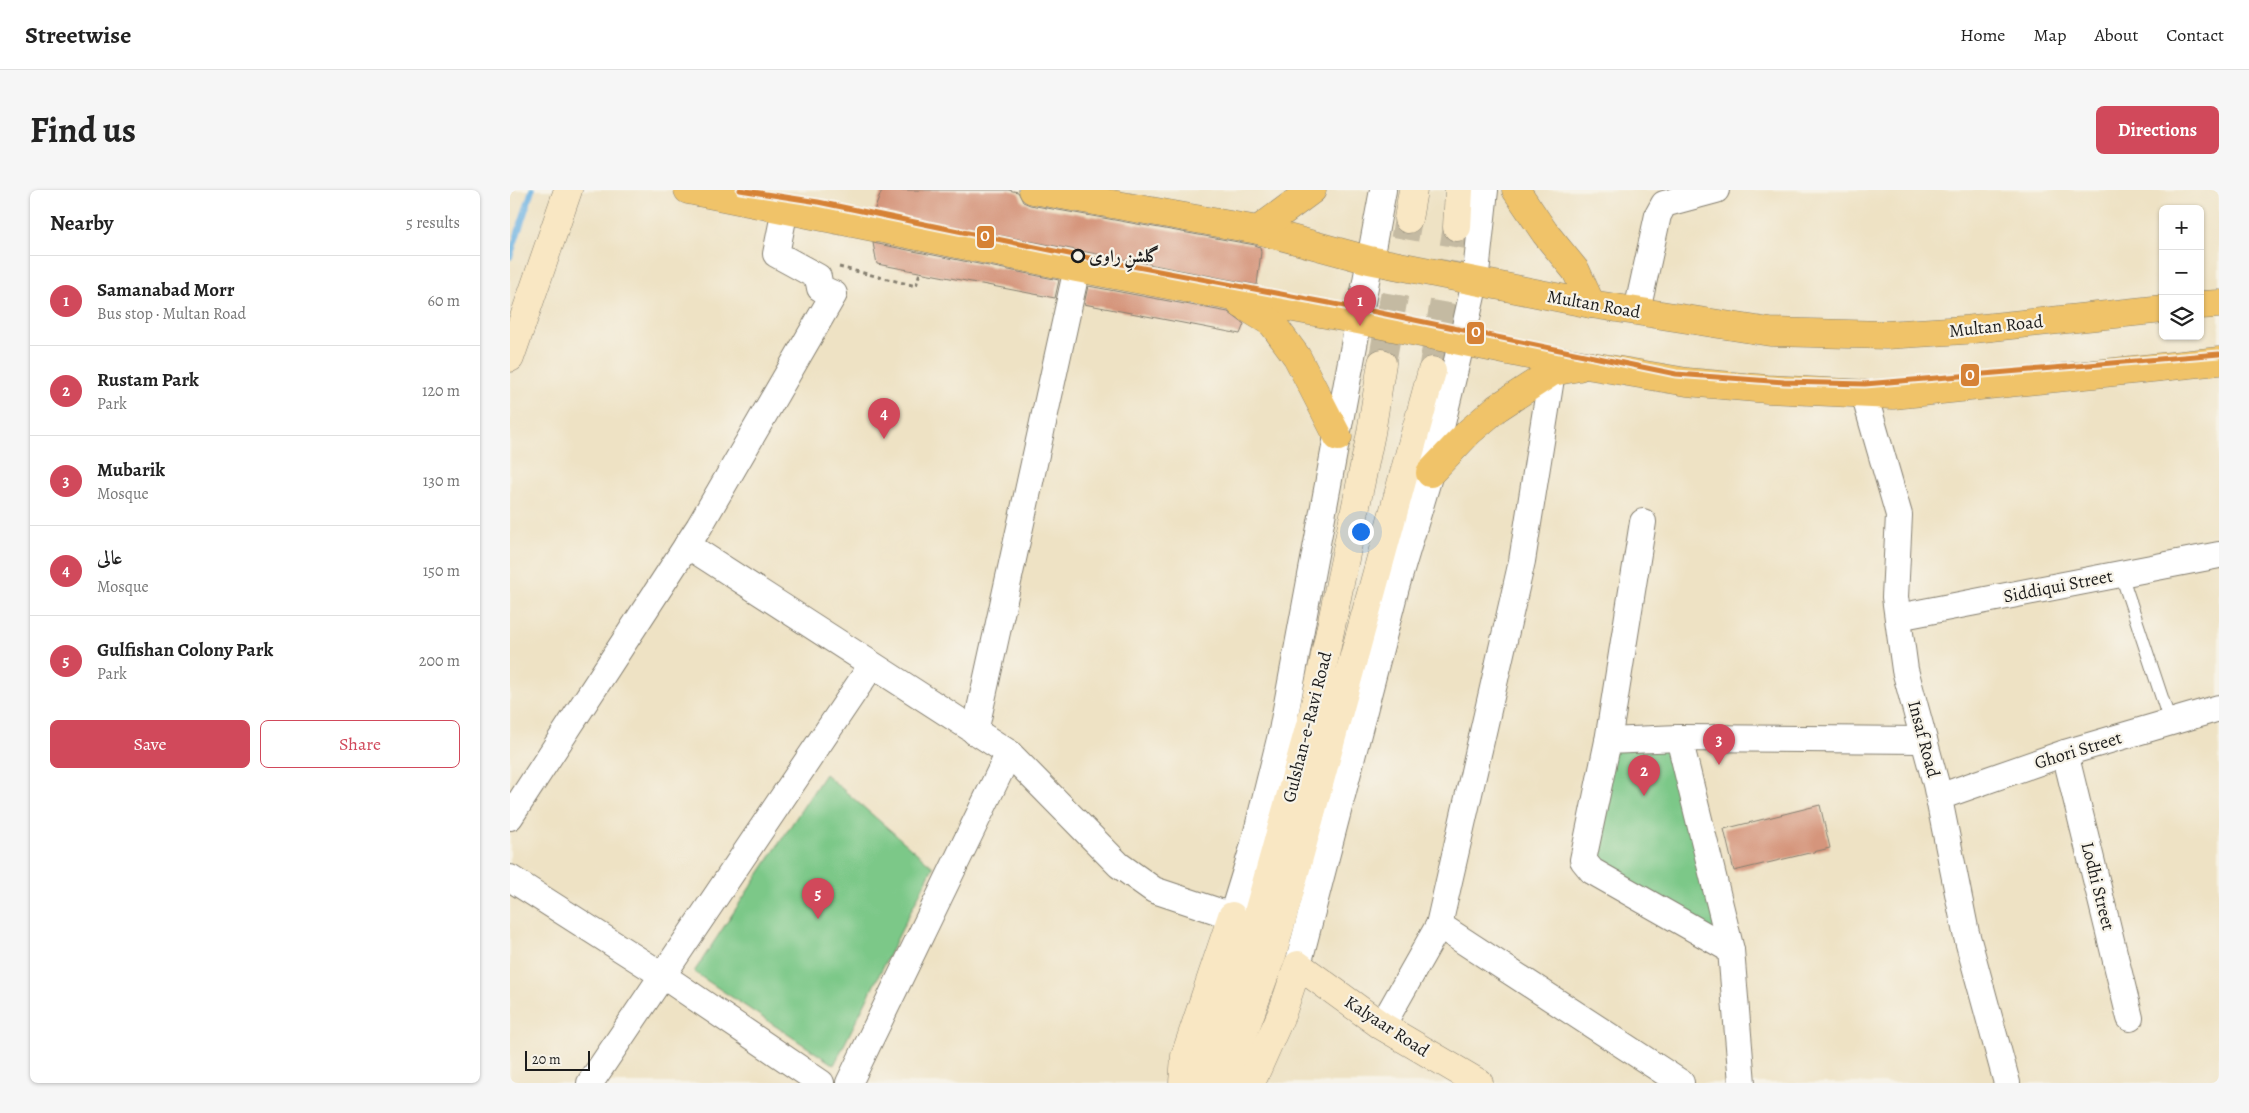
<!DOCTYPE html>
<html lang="en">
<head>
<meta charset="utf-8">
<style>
  :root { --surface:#fff; --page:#f6f6f6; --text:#222; --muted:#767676; --line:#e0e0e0; --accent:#d1495b }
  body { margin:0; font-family:Alegreya,Amiri,serif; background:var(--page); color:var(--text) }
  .controls { position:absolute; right:15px; top:15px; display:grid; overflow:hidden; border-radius:8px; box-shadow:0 1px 4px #0004 }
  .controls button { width:45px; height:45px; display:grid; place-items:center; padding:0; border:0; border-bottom:1px solid var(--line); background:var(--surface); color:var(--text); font:25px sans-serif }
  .scale { position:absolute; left:15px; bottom:12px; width:65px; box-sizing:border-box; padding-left:5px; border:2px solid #1c1c1c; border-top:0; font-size:14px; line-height:18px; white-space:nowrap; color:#1c1c1c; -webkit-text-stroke:4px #f7f3e8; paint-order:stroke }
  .you { position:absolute; left:850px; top:341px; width:18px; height:18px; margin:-12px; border:4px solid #fff; border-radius:50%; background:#1a73e8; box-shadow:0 0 0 8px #1a73e833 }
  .badge { display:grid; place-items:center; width:32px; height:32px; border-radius:50%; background:var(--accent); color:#fff; font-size:16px; font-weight:700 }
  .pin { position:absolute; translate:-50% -41px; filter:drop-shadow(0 1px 2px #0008) }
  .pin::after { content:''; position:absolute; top:26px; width:18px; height:15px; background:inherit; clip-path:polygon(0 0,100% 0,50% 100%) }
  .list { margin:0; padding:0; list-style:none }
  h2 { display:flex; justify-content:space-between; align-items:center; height:65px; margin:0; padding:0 20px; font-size:21px }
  h2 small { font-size:16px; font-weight:400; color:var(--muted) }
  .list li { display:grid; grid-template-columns:32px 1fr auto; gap:15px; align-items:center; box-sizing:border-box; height:90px; padding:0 20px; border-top:1px solid var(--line) }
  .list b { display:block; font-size:19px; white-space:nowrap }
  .list p { margin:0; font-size:16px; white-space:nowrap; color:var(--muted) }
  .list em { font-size:16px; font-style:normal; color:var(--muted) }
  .actions { display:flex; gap:10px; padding:15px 20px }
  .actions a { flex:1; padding:11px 0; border:1px solid var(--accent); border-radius:8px; text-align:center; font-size:18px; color:var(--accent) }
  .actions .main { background:var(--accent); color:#fff }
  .icon { flex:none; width:28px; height:28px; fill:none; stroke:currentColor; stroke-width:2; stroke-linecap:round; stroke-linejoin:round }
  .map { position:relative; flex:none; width:1709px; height:893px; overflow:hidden; border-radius:8px }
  header { display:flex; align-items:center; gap:30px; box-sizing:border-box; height:70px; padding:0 25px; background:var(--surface); border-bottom:1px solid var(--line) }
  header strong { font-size:24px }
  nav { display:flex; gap:28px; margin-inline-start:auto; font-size:18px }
  .intro { display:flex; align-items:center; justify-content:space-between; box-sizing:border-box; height:120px; padding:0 30px }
  h1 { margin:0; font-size:35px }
  .button { padding:12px 22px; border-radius:8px; background:var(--accent); color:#fff; font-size:18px; font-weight:700 }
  main { display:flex; gap:30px; padding:0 30px }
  aside { flex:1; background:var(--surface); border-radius:8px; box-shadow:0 1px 4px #0004 }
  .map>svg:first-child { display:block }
  .green { fill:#7bc888; stroke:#4c7252 }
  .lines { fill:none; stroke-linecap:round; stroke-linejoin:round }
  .stream { stroke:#6cb2e3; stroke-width:6 }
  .building { fill:#d5957c }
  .secondary-tunnel { stroke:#c4baa2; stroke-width:28; stroke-dasharray:28 14; stroke-linecap:butt }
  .lane-casing { stroke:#857f70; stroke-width:14 }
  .street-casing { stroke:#857f70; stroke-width:28 }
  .secondary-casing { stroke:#857f70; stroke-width:29 }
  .primary-casing { stroke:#857f70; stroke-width:29 }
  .path { stroke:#857f70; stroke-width:3; stroke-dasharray:4 4; stroke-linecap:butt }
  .lane { stroke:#fff; stroke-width:12 }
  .street { stroke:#fff; stroke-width:26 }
  .secondary { stroke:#f9e7c3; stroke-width:28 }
  .primary { stroke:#f0c369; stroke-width:28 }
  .metro-1-casing { stroke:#f7f3e8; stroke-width:9 }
  .metro-1 { stroke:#d68236; stroke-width:5 }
  .stop-dot { fill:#f7f3e8; stroke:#1c1c1c; stroke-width:2.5 }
  .labels { text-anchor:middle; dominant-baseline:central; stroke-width:4.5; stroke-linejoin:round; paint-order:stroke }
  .stop-label { font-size:18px; font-weight:bold; fill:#1c1c1c; stroke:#f7f3e8; text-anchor:start }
  .street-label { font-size:18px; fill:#1c1c1c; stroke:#f7f3e8 }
  .line-badge { stroke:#f7f3e8; stroke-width:2 }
  .badge-label { font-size:14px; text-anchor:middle; font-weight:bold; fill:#fff }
</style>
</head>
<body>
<header>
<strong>Streetwise</strong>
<nav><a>Home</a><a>Map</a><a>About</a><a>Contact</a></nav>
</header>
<div class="intro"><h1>Find us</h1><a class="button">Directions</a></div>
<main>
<aside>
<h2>Nearby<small>5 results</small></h2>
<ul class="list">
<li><span class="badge">1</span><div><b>Samanabad Morr</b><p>Bus stop · Multan Road</p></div><em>60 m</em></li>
<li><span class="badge">2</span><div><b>Rustam Park</b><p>Park</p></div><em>120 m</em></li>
<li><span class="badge">3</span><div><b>Mubarik</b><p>Mosque</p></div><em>130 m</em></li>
<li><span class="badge">4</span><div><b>عالی</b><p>Mosque</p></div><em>150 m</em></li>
<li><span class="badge">5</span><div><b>Gulfishan Colony Park</b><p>Park</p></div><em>200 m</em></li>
</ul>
<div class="actions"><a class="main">Save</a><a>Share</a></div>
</aside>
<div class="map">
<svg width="1709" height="893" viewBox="0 0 1709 893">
  <rect width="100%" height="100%" fill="#f7f3e8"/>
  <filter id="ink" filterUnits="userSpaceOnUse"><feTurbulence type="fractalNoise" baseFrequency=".02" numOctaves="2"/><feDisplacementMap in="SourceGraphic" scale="10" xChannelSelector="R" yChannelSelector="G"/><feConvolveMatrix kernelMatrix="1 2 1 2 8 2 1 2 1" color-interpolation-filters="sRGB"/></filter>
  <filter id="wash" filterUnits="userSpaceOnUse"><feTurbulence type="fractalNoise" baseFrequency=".0096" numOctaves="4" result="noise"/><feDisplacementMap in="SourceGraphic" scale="20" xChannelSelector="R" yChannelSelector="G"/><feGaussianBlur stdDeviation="1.12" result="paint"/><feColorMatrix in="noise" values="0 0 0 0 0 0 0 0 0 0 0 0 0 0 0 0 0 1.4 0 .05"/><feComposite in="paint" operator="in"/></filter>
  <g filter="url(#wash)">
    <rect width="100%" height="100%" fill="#eee2c4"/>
    <g class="green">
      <polygon points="1098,551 1170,553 1221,760 1082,681"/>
      <polygon points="315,584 423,677 324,875 184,782"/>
    </g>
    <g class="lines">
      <polyline class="stream" points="0,67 22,0"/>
    </g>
    <g id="blocks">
      <g class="building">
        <polygon points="372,0 498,0 508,2 513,12 520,15 745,55 750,57 751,62 747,95 364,21"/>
        <polygon points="363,53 549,90 545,108 367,74"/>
        <polygon points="578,96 718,122 734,134 730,144 574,114"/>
        <polygon points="1310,615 1320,658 1224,681 1214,639"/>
      </g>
    </g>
  </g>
  <g filter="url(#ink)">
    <use href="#blocks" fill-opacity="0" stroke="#857f70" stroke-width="1"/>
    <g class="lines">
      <g class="secondary-tunnel">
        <polyline points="872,173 898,29"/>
        <polyline points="922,181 947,37"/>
      </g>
      <g class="lane-casing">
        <polyline id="lane" points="1611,384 1660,532"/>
      </g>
      <g class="street-casing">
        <g id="street">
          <polyline points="1127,121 1148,25 1154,14 1206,0"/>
          <polyline points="1042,182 1012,371 929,735 1171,893"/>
          <polyline points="1354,204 1389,325 1385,407 1395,480 1426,594 1456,743 1497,893"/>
          <polyline points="1133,332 1098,551 1073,670 1082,681 1221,760"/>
          <polyline points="177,355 499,563 609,675 644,700 722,726 743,658 772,541 873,0"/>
          <polyline points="1388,427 1709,365"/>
          <polyline points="465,542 567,78"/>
          <polyline points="1169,548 1221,760 1232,893"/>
          <polyline points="1098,551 1169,548 1414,550"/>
          <polyline points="1555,563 1620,828"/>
          <polyline points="1429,607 1555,563 1709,518"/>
          <polyline points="0,627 189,337 324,104 310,98 308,87 266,64 275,19"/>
          <polyline points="0,688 152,785 311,893"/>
          <polyline points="788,775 886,397 920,283 952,150 965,92 975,0"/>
          <polyline points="872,836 929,735"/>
          <polyline points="80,893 362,475"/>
          <polyline points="339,893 499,563"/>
        </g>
      </g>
      <g class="secondary-casing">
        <g id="secondary">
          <polyline points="898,29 903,0"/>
          <polyline points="947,37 949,0"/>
          <polyline points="0,168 58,0"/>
          <polyline points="673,893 675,866 722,726"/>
          <polyline points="688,893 740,752 802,528 861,243 872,173"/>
          <polyline points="715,893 763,762 922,181"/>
          <polyline points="741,893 772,823 788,775 872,836 969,893"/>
        </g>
      </g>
      <g class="primary-casing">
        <g id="primary">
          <polyline points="178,0 567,78 848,130 1023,166 1177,192 1257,199 1383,205 1709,171"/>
          <polyline points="523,0 748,40 859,70 1081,114 1260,142 1376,145 1454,140 1653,119"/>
          <polyline points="1006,0 1035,43 1066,81 1081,114"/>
          <polyline points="748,40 802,0"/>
          <polyline points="731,114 762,133 787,167 828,247"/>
          <polyline points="1690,115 1709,114"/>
          <polyline points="920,283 959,242 987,218 1042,182 1069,177"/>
        </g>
      </g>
      <polyline class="path" points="329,77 406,96 410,82"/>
      <use href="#lane" class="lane"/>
      <use href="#street" class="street"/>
      <use href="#secondary" class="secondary"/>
      <use href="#primary" class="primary"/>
      <g class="metro-1-casing">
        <polyline id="metro-1" points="230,0 308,12 564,65 861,121 1166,184 1274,192 1355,194 1709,164"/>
      </g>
      <use href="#metro-1" class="metro-1"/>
    </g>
  </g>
  <circle class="stop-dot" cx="568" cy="66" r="6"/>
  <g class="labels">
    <g class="stop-label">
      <text x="579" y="66">گلشنِ راوی</text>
    </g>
    <g class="street-label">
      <text transform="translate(1084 114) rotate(10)">Multan Road</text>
      <text transform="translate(1486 136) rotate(-6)">Multan Road</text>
      <text transform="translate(1548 396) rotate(-11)">Siddiqui Street</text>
      <text transform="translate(797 537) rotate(-76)">Gulshan-e-Ravi Road</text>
      <text transform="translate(1414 549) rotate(75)">Insaf Road</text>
      <text transform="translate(1568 560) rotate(-17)">Ghori Street</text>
      <text transform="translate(1588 696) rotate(76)">Lodhi Street</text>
      <text transform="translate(877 836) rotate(33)">Kalyaar Road</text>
    </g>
  </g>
  <g class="line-badge">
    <rect x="466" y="35" width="19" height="24" rx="5" fill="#d68236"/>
    <rect x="956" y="131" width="19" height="24" rx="5" fill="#d68236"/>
    <rect x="1450" y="173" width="20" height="24" rx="5" fill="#d68236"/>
  </g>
  <g class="badge-label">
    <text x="475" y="51">O</text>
    <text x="966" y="147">O</text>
    <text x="1460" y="190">O</text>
  </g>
</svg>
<div class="controls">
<button>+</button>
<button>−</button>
<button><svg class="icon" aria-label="layers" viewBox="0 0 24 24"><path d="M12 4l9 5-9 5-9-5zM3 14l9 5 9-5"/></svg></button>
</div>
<div class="scale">20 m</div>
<div class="you"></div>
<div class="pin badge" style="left:850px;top:136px">1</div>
<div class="pin badge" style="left:1134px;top:606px">2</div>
<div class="pin badge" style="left:1209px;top:575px">3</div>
<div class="pin badge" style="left:374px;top:249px">4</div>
<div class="pin badge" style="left:308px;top:729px">5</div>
</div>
</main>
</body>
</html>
